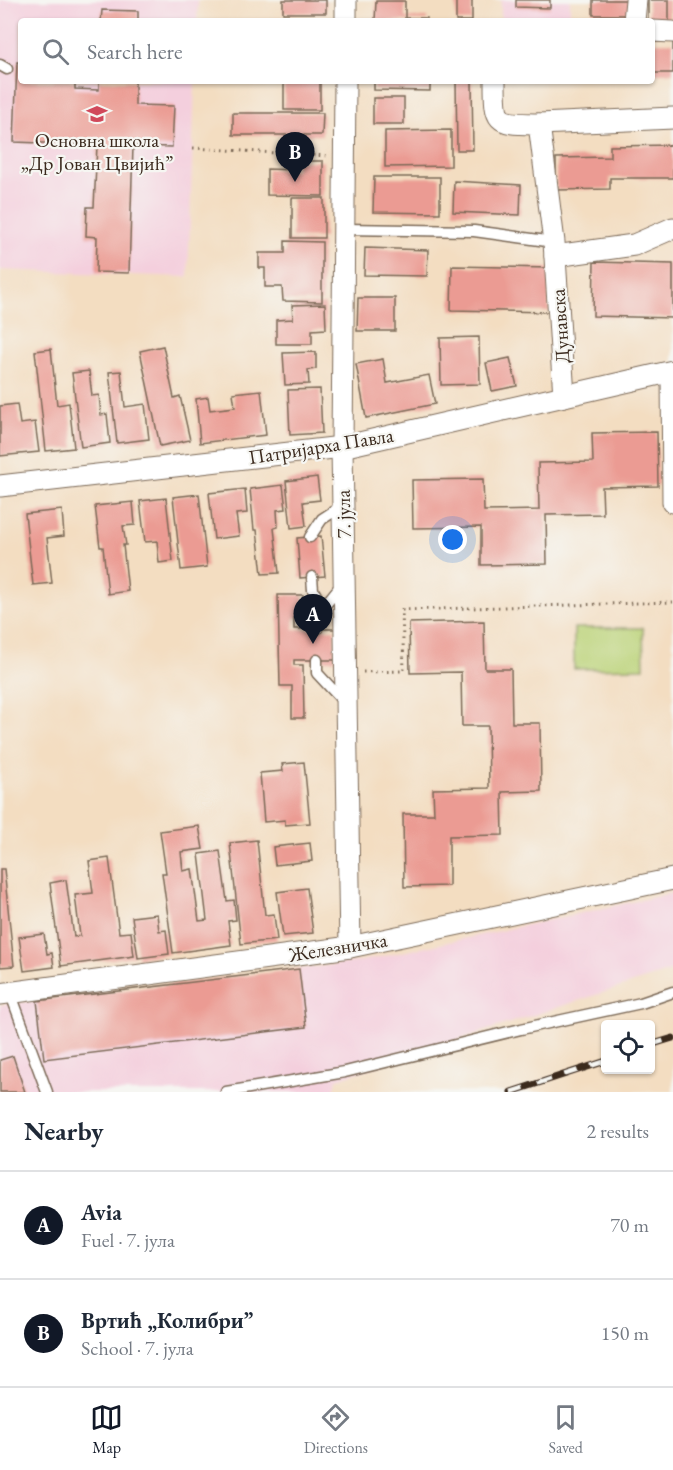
<!DOCTYPE html>
<html lang="en">
<head>
<meta charset="utf-8">
<style>
  :root { --surface:#fff; --page:#f2f2f3; --text:#1f2937; --muted:#747a83; --line:#e0e1e3; --accent:#111827 }
  body { margin:0; font-family:"EB Garamond",serif; background:var(--page); color:var(--text) }
  .controls { position:absolute; right:18px; bottom:18px; display:grid; overflow:hidden; border-radius:6px; box-shadow:0 2px 4px #0004 }
  .controls button { width:54px; height:54px; display:grid; place-items:center; padding:0; border:0; border-bottom:2px solid var(--line); background:var(--surface); color:var(--text); font:30px sans-serif }
  .you { position:absolute; left:453px; top:540px; width:21px; height:21px; margin:-15px; border:4px solid #fff; border-radius:50%; background:#1a73e8; box-shadow:0 0 0 9px #1a73e833 }
  .badge { display:grid; place-items:center; width:39px; height:39px; border-radius:50%; background:var(--accent); color:#fff; font-size:20px; font-weight:700 }
  .pin { position:absolute; translate:-50% -50px; filter:drop-shadow(0 2px 3px #0008) }
  .pin::after { content:''; position:absolute; top:32px; width:21px; height:18px; background:inherit; clip-path:polygon(0 0,100% 0,50% 100%) }
  .list { margin:0; padding:0; list-style:none }
  h2 { display:flex; justify-content:space-between; align-items:center; height:78px; margin:0; padding:0 24px; font-size:26px }
  h2 small { font-size:20px; font-weight:400; color:var(--muted) }
  .list li { display:grid; grid-template-columns:39px 1fr auto; gap:18px; align-items:center; box-sizing:border-box; height:108px; padding:0 24px; border-top:2px solid var(--line) }
  .list b { display:block; font-size:22px; white-space:nowrap }
  .list p { margin:0; font-size:20px; white-space:nowrap; color:var(--muted) }
  .list em { font-size:20px; font-style:normal; color:var(--muted) }
  .icon { flex:none; width:33px; height:33px; fill:none; stroke:currentColor; stroke-width:2; stroke-linecap:round; stroke-linejoin:round }
  .map { position:relative; flex:none; width:673px; height:1092px; overflow:hidden }
  .search { position:absolute; background:var(--surface); box-shadow:0 2px 4px #0004; left:18px; right:18px; top:18px; height:66px; display:flex; align-items:center; gap:15px; box-sizing:border-box; padding:0 21px; border-radius:6px; color:var(--muted); font-size:22px }
  .sheet { height:294px; background:var(--surface) }
  nav { display:flex; justify-content:space-around; align-items:center; box-sizing:border-box; height:84px; border-top:2px solid var(--line); background:var(--surface); font-size:16px; color:var(--muted) }
  nav a { display:grid; justify-items:center; gap:3px }
  nav .on { color:var(--accent) }
  .map>svg:first-child { display:block }
  .built { fill:#f4cfdd }
  .green { fill:#bad276; stroke:#7a7e4a; stroke-width:1.5 }
  .building { fill:#eb9b93 }
  .lines { fill:none; stroke-linecap:round; stroke-linejoin:round }
  .service-casing { stroke:#7b6957; stroke-width:13 }
  .minor-casing { stroke:#7b6957; stroke-width:23 }
  .path { stroke:#7b6957; stroke-width:3; stroke-dasharray:1.5 4.5; stroke-linecap:butt }
  .service { stroke:#fff; stroke-width:10 }
  .minor { stroke:#fff; stroke-width:21 }
  .rail-casing { stroke:#3b2a1e; stroke-width:7 }
  .rail { stroke:#f6f6f2; stroke-width:4.5; stroke-dasharray:14; stroke-linecap:butt }
  .labels { text-anchor:middle; dominant-baseline:central; stroke-width:4.5; stroke-linejoin:round; paint-order:stroke }
  .poi-label { font-size:20px; fill:#3b2a1e; stroke:#f6f6f2 }
  .street-label { font-size:20px; fill:#3b2a1e; stroke:#f6f6f2 }
</style>
</head>
<body>
<div class="map">
<svg width="673" height="1092" viewBox="0 0 673 1092">
  <rect width="100%" height="100%" fill="#f6f6f2"/>
  <filter id="ink" filterUnits="userSpaceOnUse"><feTurbulence type="fractalNoise" baseFrequency=".0167" numOctaves="2"/><feDisplacementMap in="SourceGraphic" scale="12" xChannelSelector="R" yChannelSelector="G"/><feConvolveMatrix kernelMatrix="1 2 1 2 8 2 1 2 1" color-interpolation-filters="sRGB"/></filter>
  <filter id="wash" filterUnits="userSpaceOnUse"><feTurbulence type="fractalNoise" baseFrequency=".008" numOctaves="4" result="noise"/><feDisplacementMap in="SourceGraphic" scale="24" xChannelSelector="R" yChannelSelector="G"/><feGaussianBlur stdDeviation="1.35" result="paint"/><feColorMatrix in="noise" values="0 0 0 0 0 0 0 0 0 0 0 0 0 0 0 0 0 1.4 0 .05"/><feComposite in="paint" operator="in"/></filter>
  <g filter="url(#wash)">
    <rect width="100%" height="100%" fill="#f3ddc1"/>
    <g class="built">
      <polygon points="0,0 198,0 197,21 21,21 21,81 195,81 188,277 0,270"/>
      <rect x="501" y="0" width="69" height="21"/>
      <polygon points="673,893 673,970 337,1079 334,1092 0,1092 0,1005 357,962"/>
    </g>
    <polygon class="green" points="574,628 643,628 644,668 574,669"/>
    <g id="blocks">
      <g class="building">
        <rect x="283" y="0" width="43" height="13"/>
        <rect x="456" y="0" width="16" height="21"/>
        <polygon points="516,0 550,0 550,8 516,7"/>
        <polygon points="593,0 630,0 629,15 593,15"/>
        <polygon points="648,0 669,0 669,24 648,21"/>
        <polygon points="376,1 405,1 405,18 427,18 427,21 375,21"/>
        <polygon points="102,10 138,11 138,21 101,21"/>
        <rect x="652" y="42" width="21" height="31"/>
        <polygon points="17,62 21,62 21,81 75,81 75,89 99,90 99,81 135,81 135,105 174,106 172,147 133,146 129,273 96,272 97,237 86,236 87,207 94,207 97,145 14,142"/>
        <rect x="284" y="81" width="36" height="29"/>
        <polygon points="374,81 430,81 430,91 374,90"/>
        <polygon points="456,81 472,81 473,150 457,150"/>
        <rect x="373" y="98" width="31" height="26"/>
        <polygon points="233,113 323,113 322,135 233,135"/>
        <polygon points="451,130 451,166 385,167 385,131"/>
        <polygon points="673,145 673,178 610,178 610,189 556,190 556,158 610,157 610,146"/>
        <polygon points="296,161 323,161 323,196 267,195 267,169 296,170"/>
        <polygon points="374,177 440,177 440,213 373,212"/>
        <polygon points="454,181 521,185 520,215 453,212"/>
        <rect x="292" y="198" width="32" height="40"/>
        <polygon points="285,241 322,242 322,302 283,301 282,287 265,287 265,268 259,268 259,253 285,253"/>
        <polygon points="365,248 428,250 427,276 364,275"/>
        <polygon points="594,262 673,264 673,318 593,316"/>
        <polygon points="452,266 550,268 549,312 451,310"/>
        <polygon points="358,298 395,298 395,331 357,331"/>
        <polygon points="325,304 326,329 312,330 312,344 276,344 276,320 293,319 292,305"/>
        <polygon points="479,337 480,384 441,385 440,338"/>
        <polygon points="163,346 174,398 180,396 190,440 160,446 140,351"/>
        <polygon points="51,349 57,405 69,403 74,448 46,451 35,351"/>
        <polygon points="316,352 316,369 308,370 309,384 285,385 283,353"/>
        <polygon points="510,358 517,386 492,391 486,363"/>
        <polygon points="383,359 387,383 429,375 435,404 366,418 356,364"/>
        <polygon points="89,371 92,396 99,395 101,415 107,414 110,443 81,447 72,373"/>
        <polygon points="121,371 125,407 145,404 149,439 117,443 109,372"/>
        <polygon points="320,389 322,433 290,435 288,390"/>
        <polygon points="261,390 266,435 200,443 196,399 208,397 210,410 235,407 233,393"/>
        <polygon points="17,404 20,424 35,422 39,452 0,456 0,406"/>
        <polygon points="657,432 658,486 602,487 603,514 546,515 547,564 481,565 481,527 413,528 412,480 483,479 484,511 539,510 538,463 593,462 592,433"/>
        <polygon points="317,477 320,500 303,502 306,526 291,528 286,481"/>
        <polygon points="283,485 286,509 277,510 278,527 274,528 279,573 262,574 257,530 254,530 250,489"/>
        <polygon points="245,489 247,513 236,514 239,536 214,539 209,493"/>
        <polygon points="199,494 207,567 181,570 173,497"/>
        <polygon points="166,498 173,561 159,563 157,541 145,542 140,501"/>
        <polygon points="133,502 135,525 123,526 126,545 123,545 128,591 108,594 103,547 100,547 95,506"/>
        <polygon points="62,510 64,536 47,538 52,583 33,585 25,514"/>
        <polygon points="321,536 325,576 300,578 297,538"/>
        <polygon points="278,595 303,595 303,618 294,618 294,629 335,629 335,660 294,660 294,665 303,665 304,718 292,718 292,686 280,686"/>
        <polygon points="484,621 485,669 511,669 512,723 540,723 541,791 502,792 503,835 449,836 449,886 404,887 403,814 434,814 433,789 489,788 488,726 462,726 461,672 410,673 409,623"/>
        <polygon points="304,762 310,823 285,825 285,820 264,822 260,773 283,771 282,764"/>
        <polygon points="199,826 203,849 181,852 183,871 192,869 199,921 207,920 199,854 220,851 227,901 234,900 236,920 228,921 231,945 173,953 162,873 166,873 160,831"/>
        <polygon points="257,840 265,915 274,914 277,940 241,944 230,843"/>
        <polygon points="310,843 312,861 275,865 273,847"/>
        <polygon points="109,858 119,933 131,932 134,956 61,966 50,883 66,880 74,937 80,936 75,895 93,893 89,861"/>
        <polygon points="0,869 4,869 14,966 0,967"/>
        <polygon points="307,888 313,933 283,936 277,892"/>
        <polygon points="157,914 159,931 166,930 169,954 138,958 132,917"/>
        <polygon points="44,934 47,954 52,953 54,967 24,971 19,937"/>
        <polygon points="299,969 306,1027 44,1059 37,1001"/>
        <polygon points="13,1056 25,1092 0,1092 0,1060"/>
      </g>
    </g>
  </g>
  <g filter="url(#ink)">
    <use href="#blocks" fill-opacity="0" stroke="#7b6957" stroke-width="1.5"/>
    <g class="lines">
      <g class="service-casing">
        <g id="service">
          <polyline points="0,65 7,69"/>
          <polyline points="344,229 474,231 554,242"/>
          <polyline points="310,537 322,519 342,506"/>
          <polyline points="312,577 313,590 323,608"/>
          <polyline points="317,629 317,615 342,584"/>
          <polyline points="317,660 317,673 344,702"/>
          <polyline points="10,992 47,1092"/>
          <polyline points="226,1092 345,1072 521,1029 641,1003 673,992"/>
        </g>
      </g>
      <g class="minor-casing">
        <g id="minor">
          <polyline points="346,21 346,0"/>
          <polyline points="634,21 636,0"/>
          <polyline points="652,31 673,32"/>
          <polyline points="345,81 342,447 350,947"/>
          <path d="M495,81c0,44 1,42 44,43l15,118 10,154"/>
          <polyline points="539,124 673,118"/>
          <polyline points="555,256 634,245 673,228"/>
          <polyline points="672,372 673,502"/>
          <polyline points="0,486 342,447 673,371"/>
          <polyline points="0,994 350,947 673,879"/>
        </g>
      </g>
      <g class="path">
        <polyline points="193,148 327,156"/>
        <polyline points="363,672 404,671 402,610 673,602"/>
      </g>
      <use href="#service" class="service"/>
      <use href="#minor" class="minor"/>
      <g class="rail-casing">
        <g id="rail">
          <polyline points="650,1045 673,1038"/>
          <polyline points="511,1092 606,1061"/>
        </g>
      </g>
      <use href="#rail" class="rail"/>
    </g>
  </g>
  <defs>
    <g id="school-bare" transform="scale(1.62)"><path d="M0-5L7-2L0 1L-7-2ZM-4 1L0 2.5L4 1V4Q0 6-4 4Z" fill="#d1495b" stroke="#f6f6f2" stroke-width="2.5" paint-order="stroke"/></g>
  </defs>
  <g fill-rule="evenodd">
    <use href="#school-bare" x="97" y="114"/>
  </g>
  <g class="labels">
    <g class="poi-label">
      <text x="97" y="140">Основна школа<tspan x="97" dy="23">„Др Јован Цвијић”</tspan></text>
    </g>
    <g class="street-label">
      <text transform="translate(560 326) rotate(-94)">Дунавска</text>
      <text transform="translate(321 446) rotate(-9)">Патријарха Павла</text>
      <text transform="translate(343 514) rotate(-91)">7. јула</text>
      <text transform="translate(338 947) rotate(-9)">Железничка</text>
    </g>
  </g>
</svg>
<div class="controls">
<button><svg class="icon" aria-label="locate" viewBox="0 0 24 24"><circle cx="12" cy="12" r="6"/><path d="M12 2v4M12 18v4M2 12h4M18 12h4"/></svg></button>
</div>
<div class="you"></div>
<div class="pin badge" style="left:313px;top:644px">A</div>
<div class="pin badge" style="left:295px;top:182px">B</div>
<div class="search"><svg class="icon" aria-label="search" viewBox="0 0 24 24"><circle cx="10" cy="10" r="6"/><path d="M15 15l6 6"/></svg>Search here</div>
</div>
<section class="sheet">
<h2>Nearby<small>2 results</small></h2>
<ul class="list">
<li><span class="badge">A</span><div><b>Avia</b><p>Fuel · 7. јула</p></div><em>70 m</em></li>
<li><span class="badge">B</span><div><b>Вртић „Колибри”</b><p>School · 7. јула</p></div><em>150 m</em></li>
</ul>
</section>
<nav>
<a class="on"><svg class="icon" aria-label="map" viewBox="0 0 24 24"><path d="M3 6l6-2 6 2 6-2v14l-6 2-6-2-6 2zM9 4v14M15 6v14"/></svg>Map</a>
<a><svg class="icon" aria-label="directions" viewBox="0 0 24 24"><path d="M12 3l9 9-9 9-9-9zM9 14v-3h6M13 9l2 2-2 2"/></svg>Directions</a>
<a><svg class="icon" aria-label="saved" viewBox="0 0 24 24"><path d="M7 4h10v16l-5-4-5 4z"/></svg>Saved</a>
</nav>
</body>
</html>
